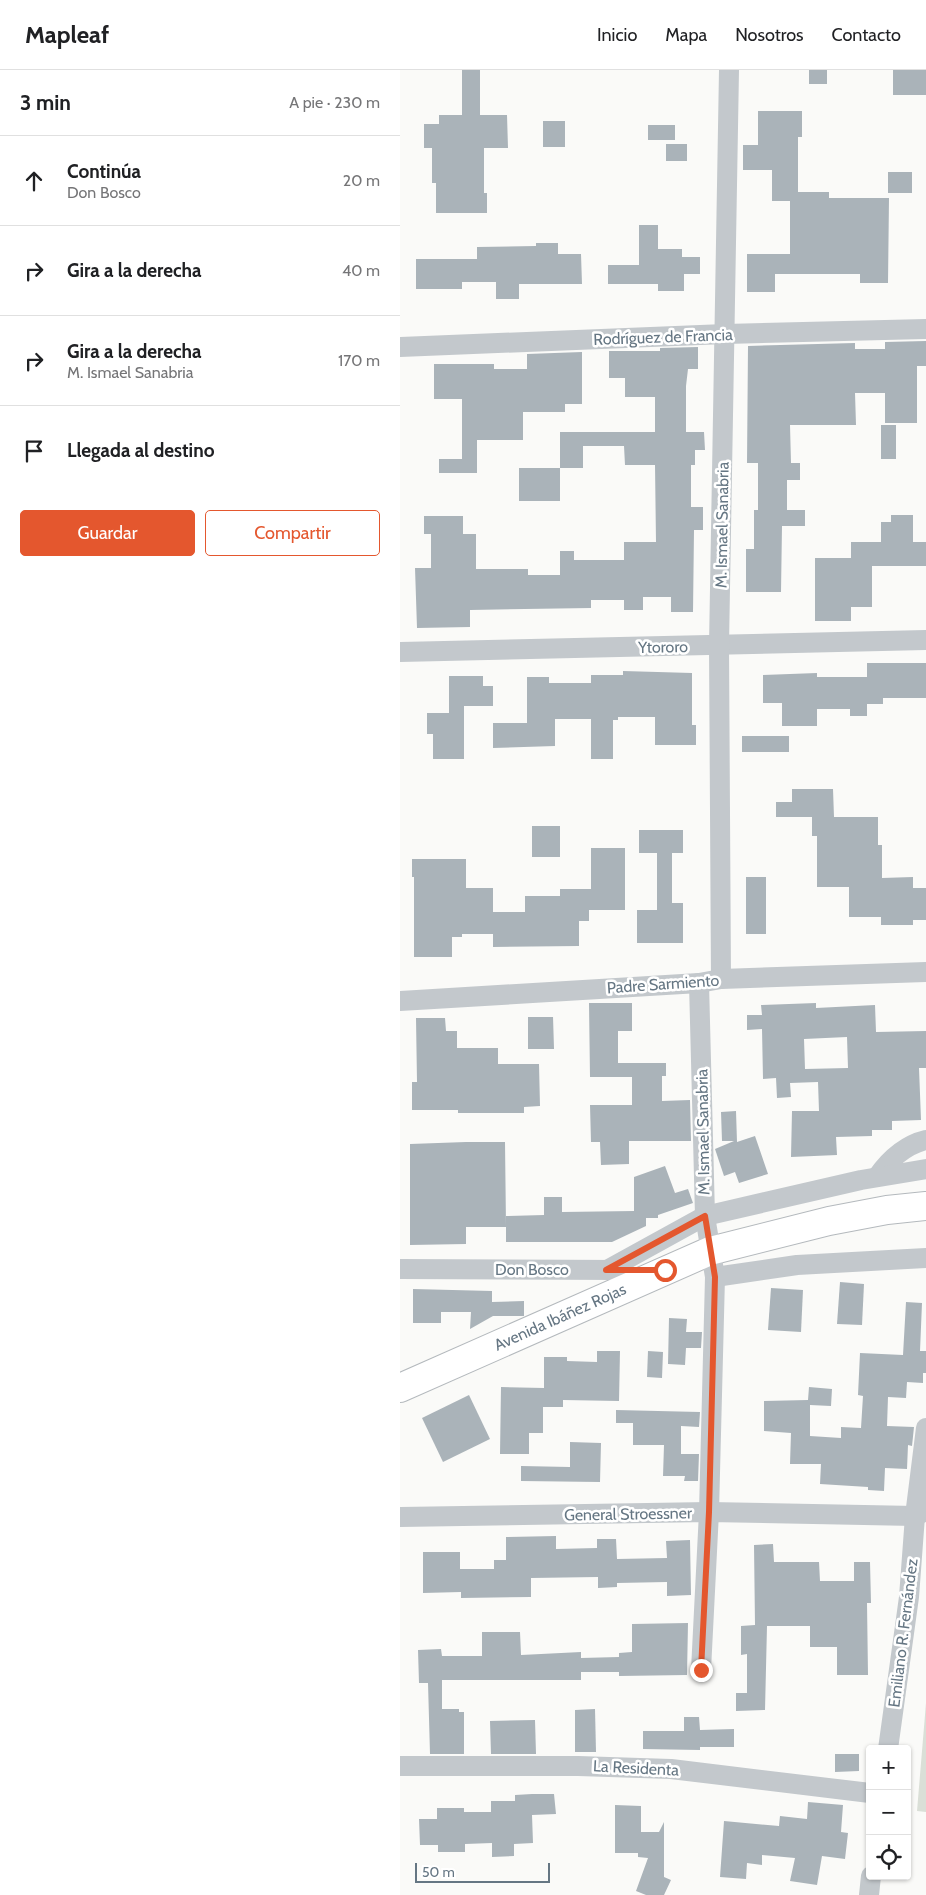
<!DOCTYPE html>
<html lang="es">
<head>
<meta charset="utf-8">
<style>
  :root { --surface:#fff; --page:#f2f2f2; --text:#202124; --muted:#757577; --line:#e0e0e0; --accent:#e4572e }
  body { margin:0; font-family:Cabin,sans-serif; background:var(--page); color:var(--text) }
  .controls { position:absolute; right:15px; bottom:15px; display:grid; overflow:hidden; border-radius:5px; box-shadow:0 1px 4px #0004 }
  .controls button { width:45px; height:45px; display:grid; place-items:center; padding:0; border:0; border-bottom:1px solid var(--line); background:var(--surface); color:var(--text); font:25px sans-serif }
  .scale { position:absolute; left:15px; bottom:12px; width:135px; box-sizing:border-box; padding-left:5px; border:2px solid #657683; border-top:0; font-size:14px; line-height:18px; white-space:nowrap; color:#657683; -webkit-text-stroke:4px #fff; paint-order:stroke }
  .stop { position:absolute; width:15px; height:15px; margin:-11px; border:4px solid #e4572e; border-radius:50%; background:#fff }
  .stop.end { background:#e4572e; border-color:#fff; box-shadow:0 1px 5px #0008 }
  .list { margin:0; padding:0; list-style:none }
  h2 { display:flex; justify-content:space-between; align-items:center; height:65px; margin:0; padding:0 20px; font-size:21px }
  h2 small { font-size:16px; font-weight:400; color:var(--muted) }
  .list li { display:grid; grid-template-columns:32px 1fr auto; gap:15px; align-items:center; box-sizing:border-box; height:90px; padding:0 20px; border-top:1px solid var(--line) }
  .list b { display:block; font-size:19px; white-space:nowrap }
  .list p { margin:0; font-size:16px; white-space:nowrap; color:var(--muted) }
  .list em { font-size:16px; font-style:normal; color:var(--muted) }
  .actions { display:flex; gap:10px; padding:15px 20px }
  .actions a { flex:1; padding:11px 0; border:1px solid var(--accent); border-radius:5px; text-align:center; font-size:18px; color:var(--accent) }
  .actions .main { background:var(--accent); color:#fff }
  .icon { flex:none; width:28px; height:28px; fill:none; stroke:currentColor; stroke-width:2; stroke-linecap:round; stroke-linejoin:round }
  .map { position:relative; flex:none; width:526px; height:1825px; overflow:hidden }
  header { display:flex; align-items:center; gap:30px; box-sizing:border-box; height:70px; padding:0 25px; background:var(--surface); border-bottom:1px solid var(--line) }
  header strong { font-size:24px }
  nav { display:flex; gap:28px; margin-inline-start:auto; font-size:18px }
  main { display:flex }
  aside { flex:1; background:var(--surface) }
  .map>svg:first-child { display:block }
  .green { fill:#dadfd7 }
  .building { fill:#aab3b9; fill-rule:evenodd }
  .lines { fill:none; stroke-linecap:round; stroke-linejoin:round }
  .highway-casing { stroke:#b4b9bd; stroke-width:30 }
  .street { stroke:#c3c8cc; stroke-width:20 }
  .highway { stroke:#fff; stroke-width:28 }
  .route { stroke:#e4572e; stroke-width:6 }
  .labels { text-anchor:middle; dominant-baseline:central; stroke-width:5; stroke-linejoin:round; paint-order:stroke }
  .street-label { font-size:16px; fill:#657683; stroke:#fff }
</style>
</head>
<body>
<header>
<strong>Mapleaf</strong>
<nav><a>Inicio</a><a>Mapa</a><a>Nosotros</a><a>Contacto</a></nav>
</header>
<main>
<aside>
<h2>3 min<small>A pie · 230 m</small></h2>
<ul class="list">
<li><svg class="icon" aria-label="ahead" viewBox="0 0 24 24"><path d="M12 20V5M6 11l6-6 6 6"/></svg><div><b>Continúa</b><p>Don Bosco</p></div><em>20 m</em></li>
<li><svg class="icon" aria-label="right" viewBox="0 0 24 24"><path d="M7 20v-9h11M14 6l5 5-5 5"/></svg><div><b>Gira a la derecha</b></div><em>40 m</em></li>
<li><svg class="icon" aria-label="right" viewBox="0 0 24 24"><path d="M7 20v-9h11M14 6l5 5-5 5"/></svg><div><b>Gira a la derecha</b><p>M. Ismael Sanabria</p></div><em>170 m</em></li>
<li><svg class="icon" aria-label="arrive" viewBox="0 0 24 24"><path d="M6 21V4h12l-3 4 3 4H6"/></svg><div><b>Llegada al destino</b></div></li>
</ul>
<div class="actions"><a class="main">Guardar</a><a>Compartir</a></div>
</aside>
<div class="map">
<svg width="526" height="1825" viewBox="0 0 526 1825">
  <rect width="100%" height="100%" fill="#fafaf8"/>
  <polygon class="green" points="526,1633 526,1742 517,1741"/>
  <g class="building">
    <polygon points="62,0 80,0 80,45 107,45 108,78 84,78 84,123 87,123 87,143 36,143 36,113 32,113 32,78 24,78 24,54 39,54 39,45 62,45"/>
    <rect x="409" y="0" width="18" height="14"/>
    <rect x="493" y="0" width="33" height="25"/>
    <polygon points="358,41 402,41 402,67 398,67 398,122 429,122 429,128 489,128 488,213 460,213 460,204 375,204 375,222 347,222 347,184 390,184 390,131 372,131 372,100 343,100 343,75 358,75"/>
    <rect x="143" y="51" width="22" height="26"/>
    <rect x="248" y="55" width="27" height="15"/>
    <rect x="266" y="74" width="21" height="17"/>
    <rect x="488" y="102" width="24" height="21"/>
    <polygon points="239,155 258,155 258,179 282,179 282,187 300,187 300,204 284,204 284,221 258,221 258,214 208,214 208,195 239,195"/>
    <polygon points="136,173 158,173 158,184 181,184 182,214 119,214 119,229 96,229 96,212 62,212 62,219 16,219 16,189 77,189 77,177 136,176"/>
    <polygon points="526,271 526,296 517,296 517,353 485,353 485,323 455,323 456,355 390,355 391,393 400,393 400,410 387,410 387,440 405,440 405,456 382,456 381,522 346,522 346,479 354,479 354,440 358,440 358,393 347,393 348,276 455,273 455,279 485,279 485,272"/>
    <polygon points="298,277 298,299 288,299 286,316 286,362 304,362 305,380 295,380 295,395 291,395 291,437 303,437 303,460 294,460 293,542 271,542 271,527 243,527 243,540 224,540 224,530 191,530 191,538 70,540 70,557 17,558 15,498 31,498 31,464 24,464 24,446 63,446 63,464 76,464 76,499 128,499 128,505 160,505 160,481 174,481 174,490 224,490 224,472 256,472 255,395 225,395 224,376 183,376 183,398 160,398 160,362 255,362 255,327 225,327 225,308 209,308 209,281 260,281 260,278"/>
    <polygon points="182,282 182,334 165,334 165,342 123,342 123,370 77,370 77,403 39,403 39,389 62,389 62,329 34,329 34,294 94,294 94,299 127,299 127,284"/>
    <rect x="481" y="355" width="15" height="34"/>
    <rect x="119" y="398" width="41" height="33"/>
    <polygon points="491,445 513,445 513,472 526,472 526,496 472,496 472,537 451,537 451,551 415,551 415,488 451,488 451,472 481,472 481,452 491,452"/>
    <polygon points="467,593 526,593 526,628 483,628 483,634 467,634 467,646 450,646 450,639 417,639 417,656 382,656 382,633 363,633 363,605 417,603 417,607 467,607"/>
    <polygon points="223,601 292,603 292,655 296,655 296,675 255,675 255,647 218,647 218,650 213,650 213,689 191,689 191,649 155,649 155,676 93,678 93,653 127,653 127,607 149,607 149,613 191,613 191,605 223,605"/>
    <polygon points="49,606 83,606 83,616 93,616 93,636 64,636 64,689 33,689 33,664 27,664 27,643 49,643"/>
    <rect x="342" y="666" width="47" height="16"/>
    <polygon points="392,719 433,719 434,747 478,747 478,775 482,775 482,808 513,807 513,818 526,818 526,850 513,850 513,855 481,855 481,847 449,847 449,817 417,817 417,766 412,766 412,747 376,747 376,732 392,732"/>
    <rect x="132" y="756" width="28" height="31"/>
    <polygon points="239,760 283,760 283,783 272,783 272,833 283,833 283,873 237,873 237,840 257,840 257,783 239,783"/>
    <polygon points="191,778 225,778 225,840 189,840 189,851 179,851 179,876 93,877 93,864 62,864 62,867 52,867 52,887 14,887 14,807 12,807 12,789 66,789 66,818 93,818 93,842 125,842 125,826 160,826 160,819 191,819"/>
    <rect x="346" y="807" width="20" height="57"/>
    <polygon points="189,933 232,933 232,961 218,961 218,993 266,993 266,1006 262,1006 262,1031 290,1030 291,1071 229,1071 229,1094 201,1095 200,1072 191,1072 190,1035 232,1035 232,1007 190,1007"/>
    <path d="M416,933v5l59,-3 1,27 50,-1v37h-7l2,52 -29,1v9h-20v6l-36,1 1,18 -46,2 1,-46h27l-1,-29 -28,1 1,14 -14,1 -1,-20 -13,1 -1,-50 -15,1v-15h15l-1,-10zM447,967l1,31 -43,1 -1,-30z"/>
    <polygon points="128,947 153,947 154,979 128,979"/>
    <polygon points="16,948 45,948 46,961 57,961 57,978 98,978 98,994 139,994 140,1036 124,1037 124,1043 58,1043 58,1040 12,1040 12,1012 17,1012"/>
    <polygon points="336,1041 337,1072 355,1066 368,1104 339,1113 335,1102 324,1106 315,1079 334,1071 322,1071 321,1042"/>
    <polygon points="66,1072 105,1072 106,1157 66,1157 66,1174 10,1175 10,1074"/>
    <polygon points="265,1096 275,1123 288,1119 293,1133 258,1145 258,1148 246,1148 246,1156 212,1172 106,1172 106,1146 144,1145 144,1127 162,1127 162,1142 234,1141 234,1107"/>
    <polygon points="440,1212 464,1214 462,1255 437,1254"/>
    <polygon points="371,1218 403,1220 401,1262 368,1260"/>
    <polygon points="13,1219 92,1221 92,1232 124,1231 124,1246 93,1246 70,1259 71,1242 41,1242 41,1253 13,1253"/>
    <polygon points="506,1232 522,1233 520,1281 526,1281 526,1303 523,1303 523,1313 507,1312 506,1328 488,1327 487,1356 514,1357 512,1376 508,1375 507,1399 485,1398 484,1421 468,1420 468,1417 420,1414 421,1394 390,1394 391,1363 364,1361 364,1331 408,1330 409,1317 432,1319 431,1336 410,1335 410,1366 441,1368 441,1357 461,1358 463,1326 458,1325 460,1283 503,1285"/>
    <polygon points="269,1248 287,1249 286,1262 302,1262 301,1278 286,1278 285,1295 268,1294"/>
    <polygon points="197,1281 220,1281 219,1331 163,1330 163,1337 143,1337 143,1363 129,1363 129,1384 100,1384 101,1317 144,1318 144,1287 167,1287 167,1291 197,1292"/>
    <polygon points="248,1281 263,1282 262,1308 247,1307"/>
    <polygon points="69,1325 90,1369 43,1392 22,1348"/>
    <polygon points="216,1340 300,1342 299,1357 281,1356 281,1384 299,1384 298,1411 284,1411 285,1406 263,1406 264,1375 233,1375 233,1353 216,1353"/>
    <polygon points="170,1372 201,1373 200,1412 121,1411 121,1396 170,1397"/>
    <polygon points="156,1466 156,1479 197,1478 197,1469 216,1469 217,1489 267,1488 266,1471 290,1470 291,1525 267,1526 267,1512 217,1513 217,1517 198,1518 198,1507 131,1508 131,1527 61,1528 61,1522 23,1523 23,1482 60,1482 60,1499 94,1499 94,1490 106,1490 106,1467"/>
    <polygon points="373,1474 374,1492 419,1492 420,1511 454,1511 454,1492 470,1492 471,1533 467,1533 468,1605 437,1605 437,1577 410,1577 410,1556 367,1556 365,1640 336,1641 336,1623 347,1623 347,1584 341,1585 341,1556 355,1555 354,1475"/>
    <polygon points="288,1553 287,1605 219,1606 219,1602 181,1602 181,1610 42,1610 42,1639 59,1639 59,1642 64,1642 64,1684 30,1684 28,1613 19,1613 18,1580 41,1579 42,1586 82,1586 82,1562 120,1562 121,1585 181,1582 181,1588 219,1587 219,1583 232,1582 232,1554"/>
    <polygon points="195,1639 196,1682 175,1682 175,1640"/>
    <polygon points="284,1647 299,1647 300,1660 334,1659 334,1677 300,1677 300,1680 243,1679 243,1661 284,1661"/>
    <polygon points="135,1650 136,1684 91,1684 90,1651"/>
    <polygon points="435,1684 459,1684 459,1701 435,1702"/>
    <polygon points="132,1724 154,1724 156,1744 132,1745 133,1773 114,1774 114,1786 92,1787 92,1773 65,1774 65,1782 38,1782 38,1775 20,1775 19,1749 37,1749 37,1738 64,1738 64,1742 91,1742 91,1731 115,1731 115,1725"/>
    <polygon points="408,1732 443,1735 441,1762 448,1763 445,1789 422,1786 417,1815 390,1811 395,1788 362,1785 362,1795 347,1793 346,1809 320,1807 324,1751 379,1756 380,1746 407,1749"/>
    <polygon points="215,1735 241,1736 241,1762 259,1762 264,1752 264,1807 271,1810 264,1825 246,1825 236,1821 248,1788 238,1787 238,1783 215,1783"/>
  </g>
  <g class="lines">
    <g class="highway-casing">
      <polyline id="highway" points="0,1318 310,1181 429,1151 487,1140 526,1136"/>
    </g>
    <g class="street">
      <polyline points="0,277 325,264 526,259"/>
      <polyline points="0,582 526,570"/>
      <polyline points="321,909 319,576 329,0"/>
      <polyline points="299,913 305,1146 315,1207 309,1442 301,1600"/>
      <polyline points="0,931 299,913 321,909 526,902"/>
      <path d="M477,1107c12,-17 28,-32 49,-37"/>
      <polyline points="0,1199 220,1200"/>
      <polyline points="207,1200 305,1146 461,1110 526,1099"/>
      <polyline points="315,1207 397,1195 526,1188"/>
      <polyline points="0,1447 309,1442 515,1446 526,1441"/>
      <polyline points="488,1679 509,1527 515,1446 526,1358"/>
      <polyline points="0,1696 178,1696 271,1699 470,1723"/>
      <polyline points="469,1825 471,1806"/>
    </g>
    <use href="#highway" class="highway"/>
  </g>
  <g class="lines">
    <polyline class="route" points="265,1200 206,1200 305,1146 315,1207 309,1442 301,1600"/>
  </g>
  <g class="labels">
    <g class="street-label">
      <text transform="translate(263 267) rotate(-2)">Rodríguez de Francia</text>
      <text transform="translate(322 455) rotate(-89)">M. Ismael Sanabria</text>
      <text transform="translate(263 577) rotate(-1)">Ytororo</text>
      <text transform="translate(263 914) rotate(-4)">Padre Sarmiento</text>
      <text transform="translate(303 1062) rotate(-91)">M. Ismael Sanabria</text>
      <text x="132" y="1199">Don Bosco</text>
      <text transform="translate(160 1247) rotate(-24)">Avenida Ibáñez Rojas</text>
      <text transform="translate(228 1444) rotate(-1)">General Stroessner</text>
      <text transform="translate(503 1563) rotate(-83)">Emiliano R. Fernández</text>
      <text transform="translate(236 1698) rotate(3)">La Residenta</text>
    </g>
  </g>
</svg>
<div class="controls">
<button>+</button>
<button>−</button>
<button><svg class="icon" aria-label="locate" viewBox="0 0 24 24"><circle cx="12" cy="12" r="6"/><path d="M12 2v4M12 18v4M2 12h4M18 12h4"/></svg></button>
</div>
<div class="scale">50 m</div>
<div class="stop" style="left:265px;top:1200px"></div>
<div class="stop end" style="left:301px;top:1600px"></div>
</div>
</main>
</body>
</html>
